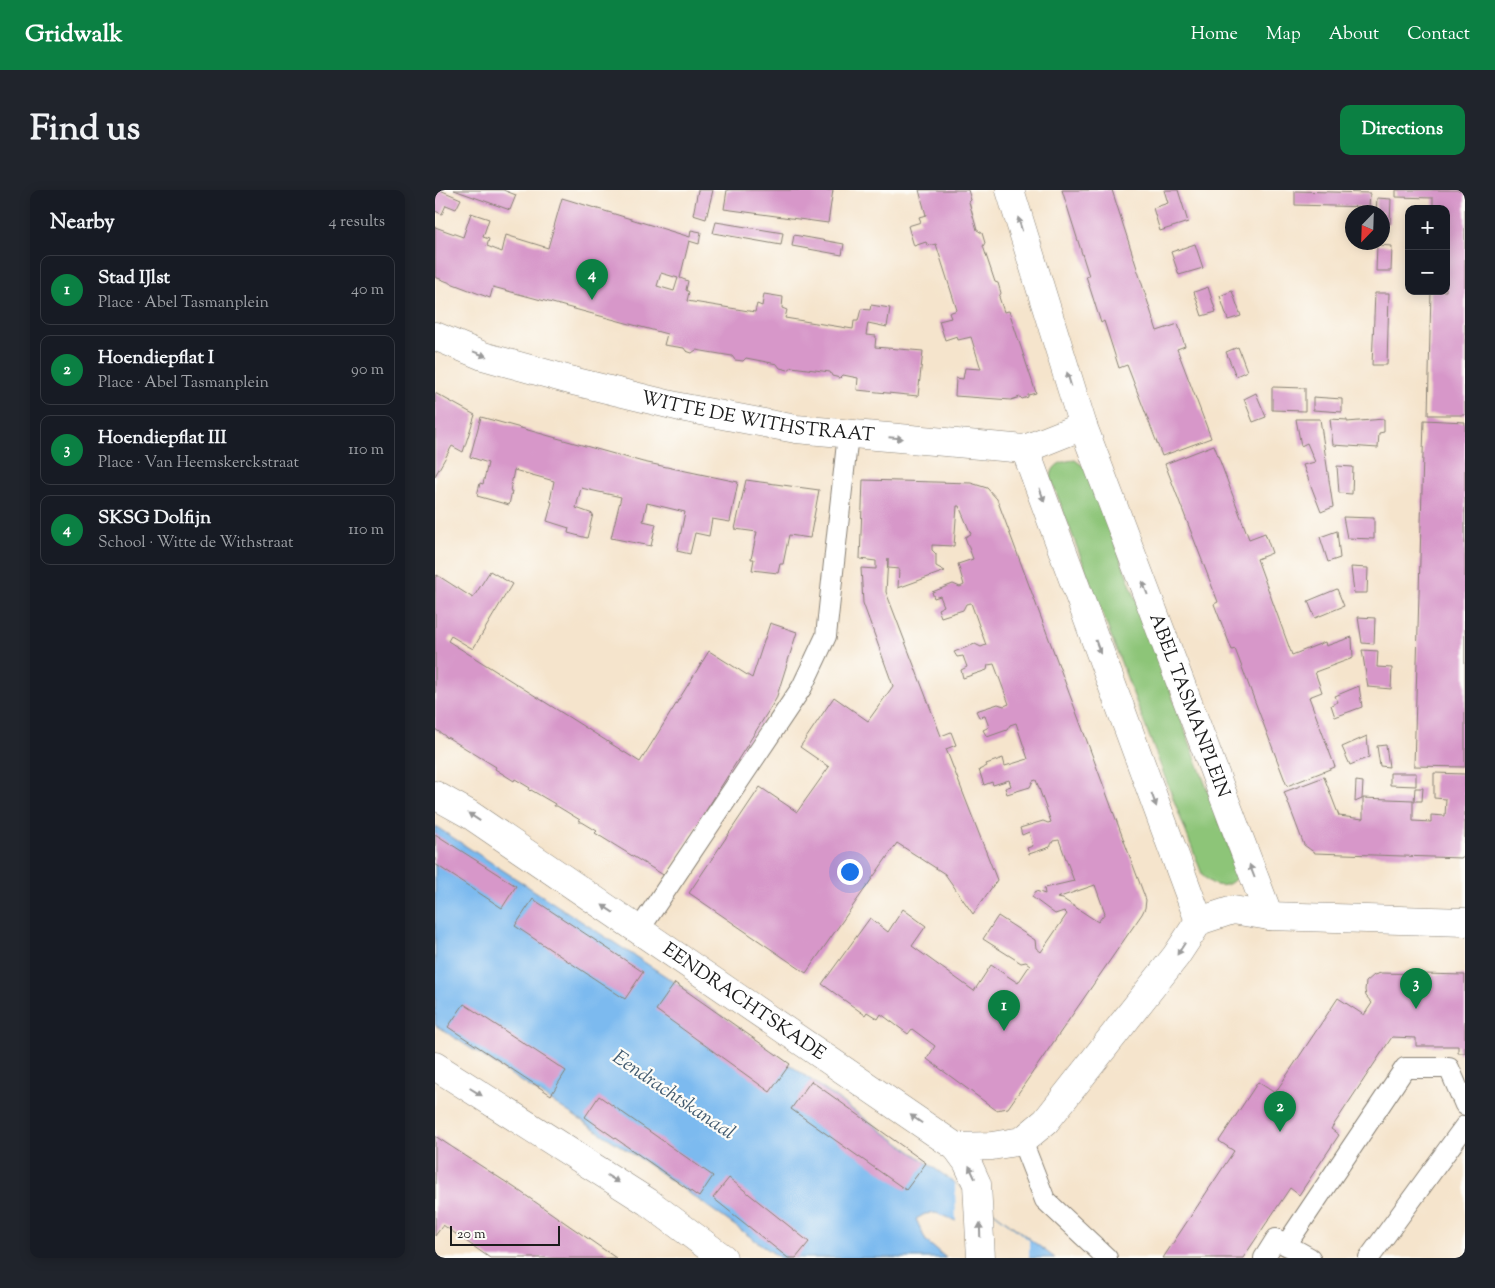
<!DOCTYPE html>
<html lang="en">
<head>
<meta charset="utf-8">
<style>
  :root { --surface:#171b24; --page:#20242c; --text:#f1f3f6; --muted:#9ea1a6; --line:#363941; --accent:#0b8043 }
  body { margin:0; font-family:"Sorts Mill Goudy",serif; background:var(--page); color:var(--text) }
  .controls { position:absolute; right:15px; top:15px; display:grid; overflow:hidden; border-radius:10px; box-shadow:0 2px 12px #0003 }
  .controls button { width:45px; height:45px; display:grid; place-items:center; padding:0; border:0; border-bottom:1px solid var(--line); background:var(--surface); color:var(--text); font:25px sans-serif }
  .compass { position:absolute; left:910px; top:15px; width:45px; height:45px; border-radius:50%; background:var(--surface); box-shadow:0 2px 12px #0003; rotate:203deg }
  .scale { position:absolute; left:15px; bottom:12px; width:110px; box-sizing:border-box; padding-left:5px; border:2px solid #1c1c1c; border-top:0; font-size:14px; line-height:18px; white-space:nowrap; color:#1c1c1c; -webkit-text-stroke:4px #fdfcf7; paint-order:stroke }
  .you { position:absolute; left:414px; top:681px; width:18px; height:18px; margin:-12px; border:4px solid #fff; border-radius:50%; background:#1a73e8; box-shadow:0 0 0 8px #1a73e833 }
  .badge { display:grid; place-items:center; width:32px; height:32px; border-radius:50%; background:var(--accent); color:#fff; font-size:16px; font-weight:700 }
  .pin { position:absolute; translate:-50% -41px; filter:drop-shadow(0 1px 2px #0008) }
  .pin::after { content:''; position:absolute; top:26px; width:18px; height:15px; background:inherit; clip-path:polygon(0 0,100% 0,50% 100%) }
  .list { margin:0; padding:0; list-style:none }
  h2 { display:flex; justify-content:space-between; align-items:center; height:65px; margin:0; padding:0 20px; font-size:21px }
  h2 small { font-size:16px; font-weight:400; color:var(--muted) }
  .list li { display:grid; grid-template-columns:32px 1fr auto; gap:15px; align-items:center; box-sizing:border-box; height:70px; margin:0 10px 10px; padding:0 10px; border:1px solid var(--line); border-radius:10px }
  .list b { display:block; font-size:19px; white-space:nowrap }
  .list p { margin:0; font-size:16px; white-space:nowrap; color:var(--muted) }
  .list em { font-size:16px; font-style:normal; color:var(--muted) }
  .map { position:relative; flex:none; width:1030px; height:1068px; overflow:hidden; border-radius:10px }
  header { display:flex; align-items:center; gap:30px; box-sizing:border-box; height:70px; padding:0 25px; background:var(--accent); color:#fff }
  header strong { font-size:24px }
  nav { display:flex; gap:28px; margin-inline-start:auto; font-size:18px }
  .intro { display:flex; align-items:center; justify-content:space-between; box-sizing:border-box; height:120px; padding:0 30px }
  h1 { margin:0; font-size:35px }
  .button { padding:12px 22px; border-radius:10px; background:var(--accent); color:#fff; font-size:18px; font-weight:700 }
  main { display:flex; gap:30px; padding:0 30px }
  aside { flex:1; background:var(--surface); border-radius:10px; box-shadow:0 2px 12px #0003 }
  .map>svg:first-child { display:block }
  .green { fill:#8dc578; stroke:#54704a }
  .water { fill:#7bbaef; stroke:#4c6b86 }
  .pier { fill:#f5e4cc }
  .building { fill:#d797c9; fill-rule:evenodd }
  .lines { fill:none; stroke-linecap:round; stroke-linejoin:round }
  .lane-casing { stroke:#888074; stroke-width:22 }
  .street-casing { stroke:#888074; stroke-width:29 }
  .secondary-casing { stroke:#888074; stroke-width:29 }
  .lane { stroke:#fff; stroke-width:20 }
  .street { stroke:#fff; stroke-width:28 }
  .secondary { stroke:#fff; stroke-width:28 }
  .oneway { fill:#999 }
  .labels { text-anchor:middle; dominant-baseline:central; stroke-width:4.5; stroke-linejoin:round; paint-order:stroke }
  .street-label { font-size:19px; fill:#1c1c1c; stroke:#fdfcf7 }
  .water-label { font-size:20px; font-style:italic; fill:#425b70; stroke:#fdfcf7 }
</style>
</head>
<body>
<header>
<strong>Gridwalk</strong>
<nav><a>Home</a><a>Map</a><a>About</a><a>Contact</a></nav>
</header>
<div class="intro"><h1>Find us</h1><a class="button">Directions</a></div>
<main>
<aside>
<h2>Nearby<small>4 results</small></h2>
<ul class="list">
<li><span class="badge">1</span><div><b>Stad IJlst</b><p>Place · Abel Tasmanplein</p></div><em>40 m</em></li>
<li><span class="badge">2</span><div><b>Hoendiepflat I</b><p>Place · Abel Tasmanplein</p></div><em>90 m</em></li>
<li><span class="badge">3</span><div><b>Hoendiepflat III</b><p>Place · Van Heemskerckstraat</p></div><em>110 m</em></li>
<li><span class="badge">4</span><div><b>SKSG Dolfijn</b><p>School · Witte de Withstraat</p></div><em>110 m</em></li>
</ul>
</aside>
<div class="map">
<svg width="1030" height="1068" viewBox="0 0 1030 1068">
  <rect width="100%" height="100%" fill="#fdfcf7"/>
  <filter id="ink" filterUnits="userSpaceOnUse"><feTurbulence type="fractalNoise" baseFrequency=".02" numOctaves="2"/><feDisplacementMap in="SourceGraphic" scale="10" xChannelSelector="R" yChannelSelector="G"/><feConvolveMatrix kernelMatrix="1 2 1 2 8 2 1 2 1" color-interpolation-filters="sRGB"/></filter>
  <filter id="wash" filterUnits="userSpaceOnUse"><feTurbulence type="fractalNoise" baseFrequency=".0096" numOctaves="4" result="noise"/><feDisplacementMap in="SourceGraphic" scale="20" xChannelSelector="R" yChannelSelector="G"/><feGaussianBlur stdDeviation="1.12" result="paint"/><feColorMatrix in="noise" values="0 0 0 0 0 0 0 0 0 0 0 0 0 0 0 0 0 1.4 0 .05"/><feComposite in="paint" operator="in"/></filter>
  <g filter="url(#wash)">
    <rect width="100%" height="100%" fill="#f5e4cc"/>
    <path class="green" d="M640,270l12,9 152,405c-10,16 -26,15 -37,0l-151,-395c0,-14 10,-18 24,-19z"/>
    <polygon class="water" points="0,636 235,789 520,993 620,1068 573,1068 521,1031 501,1023 490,1024 481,1029 491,1051 511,1068 345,1068 216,976 0,835"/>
    <polygon class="pier" points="520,993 594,1050 594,1068 568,1068 521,1034"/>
    <g id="blocks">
      <g class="building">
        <polygon points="0,0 5,0 26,9 21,19 11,15 7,24 0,21"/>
        <polygon points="19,0 68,0 81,5 75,20"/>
        <polygon points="263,0 278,0 271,29 258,25"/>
        <polygon points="292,0 398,0 393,33 289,19"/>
        <polygon points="484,0 533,0 536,10 534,12 542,40 547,43 550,53 548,56 560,92 563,93 566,103 564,107 569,122 574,121 601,203 593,205 593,207 587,209 585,207 576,210 520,206 521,188 528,189 530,178 546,179 536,147 523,150 522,146 510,150 504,131 516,128 514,123 522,120 501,54 493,56 491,52 479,56 473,36 486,32 484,27 491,25"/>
        <polygon points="627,0 677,0 722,141 743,134 750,156 742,159 776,248 727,266 692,175 684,178 669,131 666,133 651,86 654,86"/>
        <polygon points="729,0 743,0 753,32 725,41 718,18 733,13"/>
        <polygon points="961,0 1030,0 1030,225 993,225 996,101 1011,101 1011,19 998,19 998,8 961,7"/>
        <polygon points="860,1 935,3 934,17 860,15"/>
        <path d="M127,8l128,39 1,-7 10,2 -2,12 -10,-3 -9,37 8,3 -2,9 3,2 -2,9 68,11 2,-8 5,2 2,-12 19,3 -1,11 5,2 -2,8 68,11 1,-8h4l3,-12 9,1 1,-5 19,3 -3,19 -19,-4 -2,12 10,1 -1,11 48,4 -5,45 -61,-6 1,-12 -15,-3 -3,3 -8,-2 -2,-4 -38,-5 -4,3 -8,-2 -3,-4 -31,-6 -3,3 -8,-1 -3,-4 -36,-6 -4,3 -6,-2 -2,-3 -20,-3 3,-11 -174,-47 -3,11 -55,-21v-50l28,10 8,-24 18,6 -6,18 6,2 -2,7 15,6 4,-17 42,13zM226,83l17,5 -4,13 -17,-5z"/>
        <polygon points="942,8 956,9 955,34 948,34 948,22 941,22"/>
        <polygon points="281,32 348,43 346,55 278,43"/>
        <polygon points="359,45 409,54 407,65 357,56"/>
        <polygon points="760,54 768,78 744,85 736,62"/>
        <polygon points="942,55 957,56 956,81 941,81"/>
        <polygon points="773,97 781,122 767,126 759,102"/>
        <polygon points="797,101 806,126 793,130 785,106"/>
        <polygon points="940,103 954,103 952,175 937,175"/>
        <polygon points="803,157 812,181 801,186 791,162"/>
        <polygon points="837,197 870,198 870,221 837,220"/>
        <polygon points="0,203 40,225 28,262 17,256 0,286"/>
        <polygon points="821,203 831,227 818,232 809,209"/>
        <polygon points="878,207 907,209 907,222 878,220"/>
        <polygon points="46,227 208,272 303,292 295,332 277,329 274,346 260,343 255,364 242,361 250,322 212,313 208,331 221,334 216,356 176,348 186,307 146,298 141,318 158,324 152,348 133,343 134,338 112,331 117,312 115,311 119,291 79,280 75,301 77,301 74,315 42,306 45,293 48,294 53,273 35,267"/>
        <polygon points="861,229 885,229 898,317 886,322 868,275 880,272 872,253 866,256"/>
        <polygon points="895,229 912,230 912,232 949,229 949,242 944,243 943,258 898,255"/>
        <polygon points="989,230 1030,232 1030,577 979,576"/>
        <polygon points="779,255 814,349 830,343 837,363 822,369 857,465 890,452 891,456 917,447 918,468 880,482 887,502 874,507 900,577 852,596 800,459 797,460 779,414 783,412 730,274"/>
        <polygon points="902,276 918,277 917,304 904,303"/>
        <polygon points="311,290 384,300 375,348 354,345 348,374 345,374 343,383 317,380 319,369 316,369 322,342 300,339"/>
        <path d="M428,290l108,3 16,5 10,11 149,401 -1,8 -3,6 -134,194 -12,2 -69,-51 8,-13 -23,-17 -4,5 -27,-20 -3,5 -11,-7 -2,3 -43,-31 48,-66 18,14 15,-23 23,17 -14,20 62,45 17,-26 27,18 12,-18 -4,-3 -5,1 -38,-24 15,-23 37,24 1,8 5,4 26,-38 -3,-3 -9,3 -23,-17 4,-6 9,3 -1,-6 30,-7 -15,-41 -6,1 -3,6 -21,7 -2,-6 6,-2 -4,-14 -7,3 -2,-7 23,-7 5,2 3,-1 -15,-42 -3,1 -3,6 -23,7 -2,-6 6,-2 -2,-6 -16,5 -1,-3 -8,3 -5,-15 8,-4 -1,-2 17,-6 2,8 23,-7 -12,-36 -6,2 -3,5 -20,7 -4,-7 6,-3 -4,-11 -6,1 -3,-6 22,-7 6,2 5,-2 -15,-40 -6,1 -1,5 -24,8 -2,-8 6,-3 -4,-11 -6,1 -3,-5 21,-8 6,3 5,-2 -15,-42 -5,1 -3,6 -22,7 -3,-8 6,-3 -4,-10 -6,2 -2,-6 21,-8 7,3 4,-2 -6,-21 15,-5 -8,-22 6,-3 -12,-28h-2l-3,40 -22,-1v5l4,4v12l9,5 -47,17 1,-19 -11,-1v-10l-2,34 55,144 10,-4 5,13 -10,4 51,131 -24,34 -28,-40 -48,-31 -91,130 -117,-80 71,-106 37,25 32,-45 -29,-20 34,-50 34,24 25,-35 -30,-83 -2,-35 15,1v-8l-16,-2zM660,695l10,28 -7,9 -35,-23 -6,-1z"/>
        <polygon points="908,327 939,328 939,349 912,348"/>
        <polygon points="902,341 905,368 893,372 885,347"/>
        <polygon points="916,377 933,378 932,403 919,403"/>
        <polygon points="55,381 77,394 38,459 16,446 13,451 205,572 274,461 317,488 335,433 362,442 341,509 230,686 160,643 162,641 147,632 144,632 145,630 122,616 119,616 120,614 96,600 95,601 94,600 95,598 80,589 79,591 60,579 61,577 12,547 11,548 10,546 0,539 0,388 2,385 38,408"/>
        <polygon points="902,399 909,416 880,428 873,411"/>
        <polygon points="923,427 940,428 939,454 927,453"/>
        <polygon points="927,460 943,461 942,477 957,478 956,499 933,497"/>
        <polygon points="924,496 927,517 900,527 896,515 903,512 900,506"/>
        <polygon points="932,546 934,567 915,575 907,557"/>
        <polygon points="951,555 954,577 945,576 942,556"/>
        <polygon points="955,583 981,583 981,596 955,595"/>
        <polygon points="999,583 1030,584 1030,665 1026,668 880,663 869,655 849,602 889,587 904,626 928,629 928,608 978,610 978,631 996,632 996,625 1010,626 1011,609 999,608"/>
        <polygon points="921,591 928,592 927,609 920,612"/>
        <polygon points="980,598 988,598 987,611 979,611"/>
        <polygon points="0,644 81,696 67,718 0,674"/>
        <polygon points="98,709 208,782 190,809 80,736"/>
        <polygon points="946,783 1030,785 1030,863 1023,863 1023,856 981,856 981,848 957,847 896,939 904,945 864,1005 855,998 808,1068 728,1068 799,961 784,951 823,892 840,903 903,808 929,825 937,813 931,806 930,800 931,792 939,785"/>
        <polygon points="240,793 355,874 335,902 221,820"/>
        <polygon points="29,814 131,881 116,905 13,837"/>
        <polygon points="376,891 491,973 471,1000 356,919"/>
        <polygon points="164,906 278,986 264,1007 150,927"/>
        <polygon points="0,946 80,998 181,1068 55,1068 8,1035 0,1046"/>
        <polygon points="294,988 374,1052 361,1068 353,1068 278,1008"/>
      </g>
    </g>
  </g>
  <g filter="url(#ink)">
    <use href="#blocks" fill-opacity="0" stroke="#888074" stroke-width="1"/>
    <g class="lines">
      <g class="lane-casing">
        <g id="lane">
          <polyline points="204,740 367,497 391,446 413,244"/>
          <polyline points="587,951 610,1010 672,1068"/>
          <polyline points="851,1055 970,878 1014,878 1030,915"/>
          <polyline points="829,1068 841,1049 875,1068"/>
          <polyline points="934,1068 1030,936"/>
        </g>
      </g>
      <g class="street-casing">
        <g id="street">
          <path id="s1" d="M575,0l73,236 186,490"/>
          <path id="s2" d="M0,146l48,20 94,26 103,25 116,22 229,20 58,-23"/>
          <polyline points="764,731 798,720 834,726 1030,732"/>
          <polyline points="521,957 557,956 587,951 611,931 741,766 764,731 590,259"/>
        </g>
      </g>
      <g class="secondary-casing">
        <g id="secondary">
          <path id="s3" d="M0,605l34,19 487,333 11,15 10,22 4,74"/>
          <polyline points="0,876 213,1012 288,1068"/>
        </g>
      </g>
      <use href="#lane" class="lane"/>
      <use href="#street" class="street"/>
      <use href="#secondary" class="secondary"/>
    </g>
    <defs><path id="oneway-solid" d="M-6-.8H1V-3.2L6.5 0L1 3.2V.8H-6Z" transform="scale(1.25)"/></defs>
    <g class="oneway">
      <use href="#oneway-solid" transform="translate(585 34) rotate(-107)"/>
      <use href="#oneway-solid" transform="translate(45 164) rotate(21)"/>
      <use href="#oneway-solid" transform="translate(634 189) rotate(-107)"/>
      <use href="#oneway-solid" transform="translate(461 248) rotate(5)"/>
      <use href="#oneway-solid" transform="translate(607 305) rotate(70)"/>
      <use href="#oneway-solid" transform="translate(710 398) rotate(-111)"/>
      <use href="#oneway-solid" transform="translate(663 457) rotate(70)"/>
      <use href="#oneway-solid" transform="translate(719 610) rotate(70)"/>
      <use href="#oneway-solid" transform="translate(39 627) rotate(-146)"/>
      <use href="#oneway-solid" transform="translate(817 681) rotate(-111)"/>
      <use href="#oneway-solid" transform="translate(173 719) rotate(-146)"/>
      <use href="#oneway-solid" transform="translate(746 759) rotate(123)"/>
      <use href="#oneway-solid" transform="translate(41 902) rotate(32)"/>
      <use href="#oneway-solid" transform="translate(481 929) rotate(-145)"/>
      <use href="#oneway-solid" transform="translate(537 982) rotate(-115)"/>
      <use href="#oneway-solid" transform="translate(178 989) rotate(32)"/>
      <use href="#oneway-solid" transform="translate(545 1040) rotate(-92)"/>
    </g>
  </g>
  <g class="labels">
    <g class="street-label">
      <text stroke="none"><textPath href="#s2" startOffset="334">WITTE DE WITHSTRAAT</textPath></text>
      <text stroke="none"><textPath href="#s1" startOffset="546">ABEL TASMANPLEIN</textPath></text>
      <text stroke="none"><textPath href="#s3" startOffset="372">EENDRACHTSKADE</textPath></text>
    </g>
    <g class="water-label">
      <text transform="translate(238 906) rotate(34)">Eendrachtskanaal</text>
    </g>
  </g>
</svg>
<div class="controls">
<button>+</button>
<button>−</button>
</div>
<svg class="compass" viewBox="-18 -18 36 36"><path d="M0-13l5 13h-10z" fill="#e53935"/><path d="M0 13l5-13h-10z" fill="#9ea1a6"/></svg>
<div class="scale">20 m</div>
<div class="you"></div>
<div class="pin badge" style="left:569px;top:841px">1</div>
<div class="pin badge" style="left:845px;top:942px">2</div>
<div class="pin badge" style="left:981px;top:819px">3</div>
<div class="pin badge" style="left:157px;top:110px">4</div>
</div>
</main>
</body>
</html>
